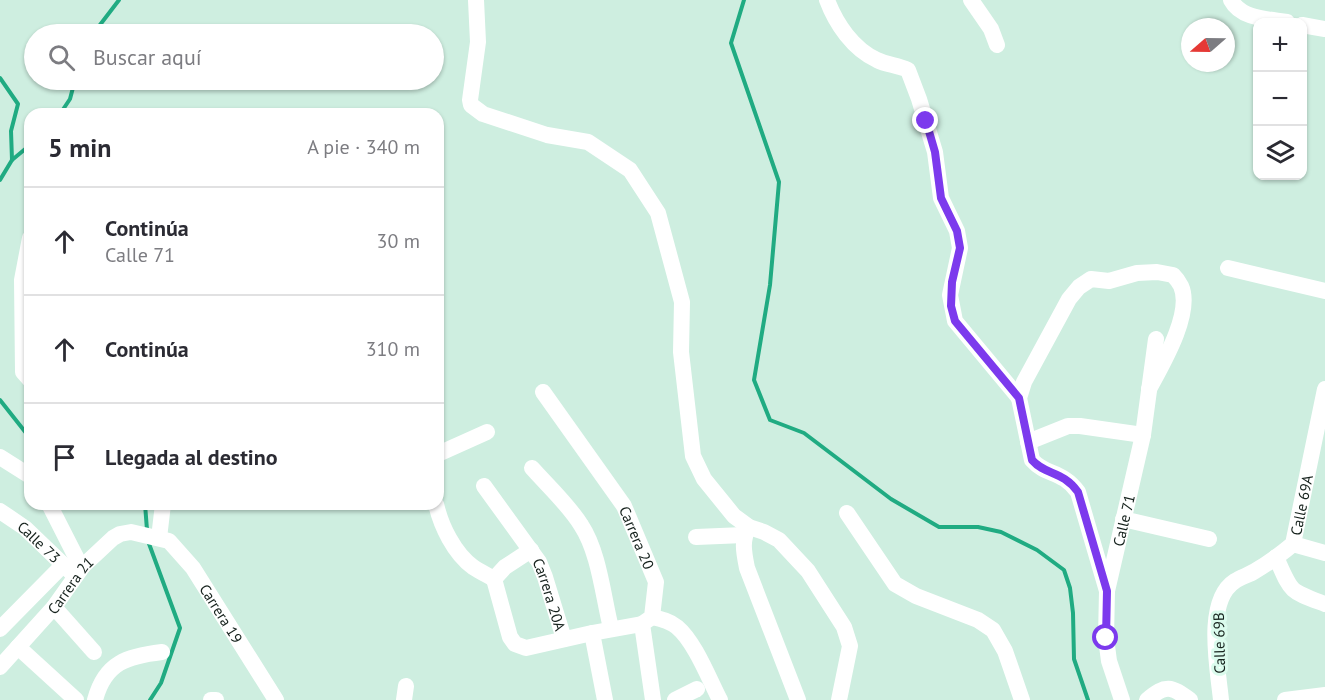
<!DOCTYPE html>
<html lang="es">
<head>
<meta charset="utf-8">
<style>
  :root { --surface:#fff; --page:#f2f2f3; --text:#2b2b33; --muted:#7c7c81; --line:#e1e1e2 }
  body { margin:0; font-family:"PT Sans",sans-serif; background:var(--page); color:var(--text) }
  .controls { position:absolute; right:18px; top:18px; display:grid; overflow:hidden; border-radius:12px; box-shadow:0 2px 4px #0004 }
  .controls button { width:54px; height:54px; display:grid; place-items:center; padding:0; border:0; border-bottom:2px solid var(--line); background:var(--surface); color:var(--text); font:30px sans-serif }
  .compass { position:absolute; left:1181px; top:18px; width:54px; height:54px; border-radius:50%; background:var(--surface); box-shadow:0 2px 4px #0004; rotate:250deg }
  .stop { position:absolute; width:18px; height:18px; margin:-14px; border:4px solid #7c3aed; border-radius:50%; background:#fff }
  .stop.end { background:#7c3aed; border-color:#fff; box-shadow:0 2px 6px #0008 }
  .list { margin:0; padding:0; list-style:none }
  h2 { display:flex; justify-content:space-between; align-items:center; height:78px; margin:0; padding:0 24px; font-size:26px }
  h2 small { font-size:20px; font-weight:400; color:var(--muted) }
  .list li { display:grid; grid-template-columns:39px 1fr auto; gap:18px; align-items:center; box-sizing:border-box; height:108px; padding:0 24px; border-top:2px solid var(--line) }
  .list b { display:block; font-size:22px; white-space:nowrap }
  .list p { margin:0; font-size:20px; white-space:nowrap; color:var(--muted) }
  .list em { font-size:20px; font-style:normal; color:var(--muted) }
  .icon { flex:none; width:33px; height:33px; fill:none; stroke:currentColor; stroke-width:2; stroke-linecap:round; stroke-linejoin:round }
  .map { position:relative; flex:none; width:1325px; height:700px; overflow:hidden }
  .search { position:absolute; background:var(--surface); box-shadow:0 2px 4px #0004; left:24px; top:24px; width:420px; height:66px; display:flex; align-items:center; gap:15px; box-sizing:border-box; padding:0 21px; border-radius:33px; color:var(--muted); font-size:22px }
  .panel { position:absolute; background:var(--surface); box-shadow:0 2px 4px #0004; left:24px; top:108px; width:420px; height:402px; border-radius:18px }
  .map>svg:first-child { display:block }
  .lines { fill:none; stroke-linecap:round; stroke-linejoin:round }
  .stream { stroke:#20ab82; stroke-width:4 }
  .minor { stroke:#fff; stroke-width:16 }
  .route { stroke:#7c3aed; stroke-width:8 }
  .labels { text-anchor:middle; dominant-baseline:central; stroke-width:6; stroke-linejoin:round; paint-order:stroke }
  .street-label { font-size:15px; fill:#15211c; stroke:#dbfbed }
</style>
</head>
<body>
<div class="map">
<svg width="1325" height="700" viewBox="0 0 1325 700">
  <rect width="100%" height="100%" fill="#ceeee0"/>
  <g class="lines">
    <g class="stream">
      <polyline points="744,0 731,43 779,182 770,285 754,380 770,420 804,433 891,499 939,527 978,527 1001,532 1037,550 1064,570 1070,588 1073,613 1074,659 1088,700"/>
      <polyline points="93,34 119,0"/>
      <polyline points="0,78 18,104 11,131 12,160 0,180"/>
      <polyline points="60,114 70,99 75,80"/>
      <polyline points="12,160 30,145"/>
      <polyline points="0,400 30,438"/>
      <polyline points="145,504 147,530"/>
      <polyline points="148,541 180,628 161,683 150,700"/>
    </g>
    <g class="minor">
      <polyline points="476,0 478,42 470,100 471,105 483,114 547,135 588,142 630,170 658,213 682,302 681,352 693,456 704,479 734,516 749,527 764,532 779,540 808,571 844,627 850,646 839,700"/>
      <path d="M827,0c9,24 26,49 50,60 10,5 20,5 31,10l11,29 16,53 6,46 16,33 3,17 -10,47 5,26 64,77"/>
      <polyline points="971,0 991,29 997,45"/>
      <path d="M1231,0c10,19 37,19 56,22"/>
      <polyline points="1302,25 1325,29"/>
      <polyline points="30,238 22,280 23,372 30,380"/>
      <polyline points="1228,268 1325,291"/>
      <path id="s1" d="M543,392l81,114 32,76 -4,35 -10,7 11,76"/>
      <polyline points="1028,442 1068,426 1080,426 1143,435"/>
      <polyline points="438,454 487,432"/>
      <polyline points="0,457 30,476"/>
      <path d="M532,468c16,18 36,36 49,57 18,27 22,71 30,103"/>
      <path id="s2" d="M484,486l55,76 6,15 19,62"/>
      <polyline points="49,504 78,561 83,566"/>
      <path d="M436,504c5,22 18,49 37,63 6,4 14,8 21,12"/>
      <path id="s3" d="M0,511l25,17 50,48"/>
      <polyline points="847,513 895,584 916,596 978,620 993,630 1005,651 1022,700"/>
      <polyline points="1123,519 1209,539"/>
      <path d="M749,527c-8,13 -5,26 -2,41l51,132"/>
      <polyline points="696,537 744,535"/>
      <polyline points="159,538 163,504"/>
      <polyline points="1293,544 1325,553"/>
      <path d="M1276,557c16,36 12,33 49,47"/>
      <polyline points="494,579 510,637 515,644 526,648 592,633"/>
      <polyline points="494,579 505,567 531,550"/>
      <path d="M1107,591l-29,-99c-16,-22 -32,-16 -46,-32l-13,-62 5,-16 45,-83 10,-12 12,-8 18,2 28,-8 20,-1 16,3c3,3 6,7 8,11 12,27 -19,79 -32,103"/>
      <polyline points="54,607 94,652"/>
      <path d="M652,617c9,2 18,4 25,10 18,15 32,52 43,73"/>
      <polyline points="0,629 63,565"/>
      <polyline points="18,647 76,700"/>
      <path id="s4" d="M0,667l54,-60 29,-41 30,-28 7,-4 11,-2 38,9 24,27 83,132"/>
      <path d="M95,700c10,-38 33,-44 67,-48"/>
      <polyline points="211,700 216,700"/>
      <polyline points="404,700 406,686"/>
      <polyline points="605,700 592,633 642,624"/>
      <polyline points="675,700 697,689"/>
      <path id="s5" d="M1122,700l-13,-39 -3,-23 1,-47 36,-156 13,-96"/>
      <path d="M1147,700c19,-16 24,-14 43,0"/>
      <path id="s6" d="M1221,700c-3,-31 -17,-99 14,-119 6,-4 14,-6 20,-10 14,-8 26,-17 38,-27l32,-155"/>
      <polyline points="1285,700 1325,695"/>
    </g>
  </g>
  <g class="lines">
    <path class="route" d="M926,121l9,31 6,46 16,33 3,17 -8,34 -1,24 4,15 64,77 13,62c14,16 30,10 46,32l29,99 -1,47"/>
  </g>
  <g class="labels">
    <g class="street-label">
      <text stroke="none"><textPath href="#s6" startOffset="234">Calle 69A</textPath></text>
      <text stroke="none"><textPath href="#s5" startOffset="184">Calle 71</textPath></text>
      <text stroke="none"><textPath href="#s1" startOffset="174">Carrera 20</textPath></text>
      <text stroke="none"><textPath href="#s3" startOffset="50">Calle 73</textPath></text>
      <text stroke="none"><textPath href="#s4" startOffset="108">Carrera 21</textPath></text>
      <text stroke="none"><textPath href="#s2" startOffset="128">Carrera 20A</textPath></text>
      <text stroke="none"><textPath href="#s4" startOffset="320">Carrera 19</textPath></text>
      <text transform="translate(1219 643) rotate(-91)">Calle 69B</text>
    </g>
  </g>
</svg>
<div class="controls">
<button>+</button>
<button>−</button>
<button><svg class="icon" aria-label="layers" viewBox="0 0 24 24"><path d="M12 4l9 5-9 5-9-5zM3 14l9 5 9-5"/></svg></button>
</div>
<svg class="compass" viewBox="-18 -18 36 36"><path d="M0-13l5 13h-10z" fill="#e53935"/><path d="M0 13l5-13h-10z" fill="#7c7c81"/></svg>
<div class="stop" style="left:1106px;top:638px"></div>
<div class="stop end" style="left:926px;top:121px"></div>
<div class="search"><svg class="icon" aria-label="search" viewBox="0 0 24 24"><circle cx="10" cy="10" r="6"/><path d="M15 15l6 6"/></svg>Buscar aquí</div>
<section class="panel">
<h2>5 min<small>A pie · 340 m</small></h2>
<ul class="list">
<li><svg class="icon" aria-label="ahead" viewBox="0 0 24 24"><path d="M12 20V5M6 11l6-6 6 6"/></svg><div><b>Continúa</b><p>Calle 71</p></div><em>30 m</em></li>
<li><svg class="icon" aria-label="ahead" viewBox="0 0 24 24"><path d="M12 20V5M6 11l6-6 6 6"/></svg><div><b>Continúa</b></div><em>310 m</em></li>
<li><svg class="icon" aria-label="arrive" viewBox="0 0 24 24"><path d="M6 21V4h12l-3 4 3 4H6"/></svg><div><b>Llegada al destino</b></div></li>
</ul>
</section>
</div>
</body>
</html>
